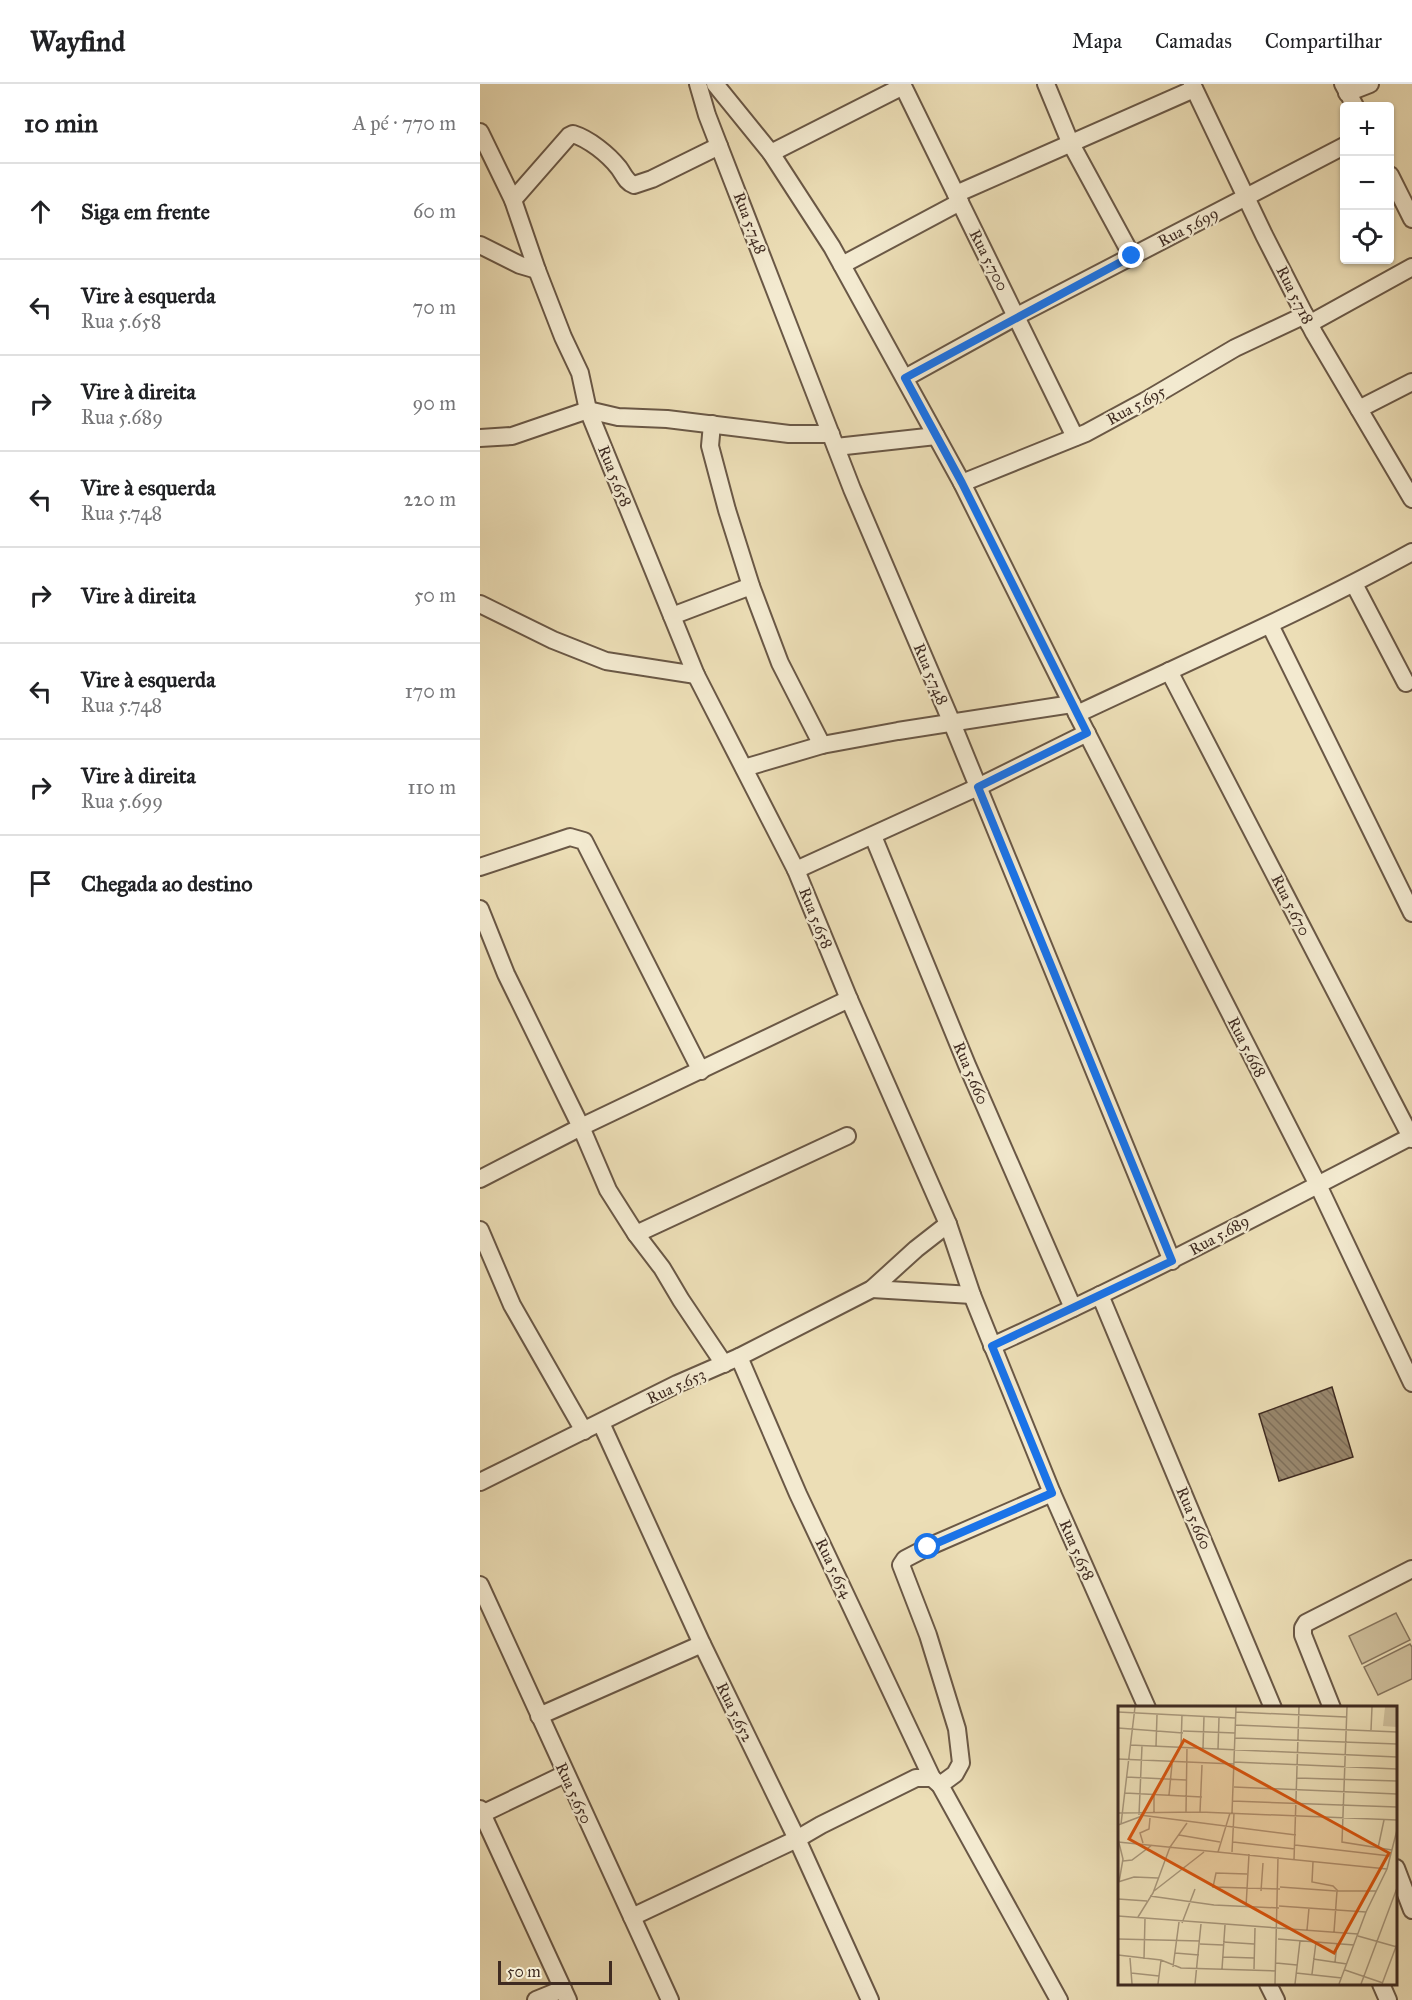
<!DOCTYPE html>
<html lang="pt">
<head>
<meta charset="utf-8">
<style>
  :root { --surface:#fff; --page:#f2f2f2; --text:#202124; --muted:#757577; --line:#e0e0e0 }
  body { margin:0; font-family:"IM FELL Great Primer",serif; background:var(--page); color:var(--text) }
  .controls { position:absolute; right:18px; top:18px; display:grid; overflow:hidden; border-radius:6px; box-shadow:0 2px 4px #0004 }
  .controls button { width:54px; height:54px; display:grid; place-items:center; padding:0; border:0; border-bottom:2px solid var(--line); background:var(--surface); color:var(--text); font:30px sans-serif }
  .scale { position:absolute; left:18px; bottom:15px; width:114px; box-sizing:border-box; padding-left:6px; border:3px solid #3f2b21; border-top:0; font-size:16px; line-height:21px; white-space:nowrap; color:#3f2b21; -webkit-text-stroke:4px #f3ead0; paint-order:stroke }
  .stop { position:absolute; width:18px; height:18px; margin:-14px; border:4px solid #1a73e8; border-radius:50%; background:#fff }
  .stop.end { background:#1a73e8; border-color:#fff; box-shadow:0 2px 6px #0008 }
  .list { margin:0; padding:0; list-style:none }
  h2 { display:flex; justify-content:space-between; align-items:center; height:78px; margin:0; padding:0 24px; font-size:26px }
  h2 small { font-size:20px; font-weight:400; color:var(--muted) }
  .list li { display:grid; grid-template-columns:39px 1fr auto; gap:18px; align-items:center; box-sizing:border-box; height:96px; padding:0 24px; border-top:2px solid var(--line) }
  .list b { display:block; font-size:22px; white-space:nowrap }
  .list p { margin:0; font-size:20px; white-space:nowrap; color:var(--muted) }
  .list em { font-size:20px; font-style:normal; color:var(--muted) }
  .icon { flex:none; width:33px; height:33px; fill:none; stroke:currentColor; stroke-width:2; stroke-linecap:round; stroke-linejoin:round }
  .map { position:relative; flex:none; width:932px; height:1916px; overflow:hidden }
  header { display:flex; align-items:center; gap:36px; box-sizing:border-box; height:84px; padding:0 30px; background:var(--surface); border-bottom:2px solid var(--line) }
  header strong { font-size:28px }
  nav { display:flex; gap:33px; margin-inline-start:auto; font-size:21px }
  main { display:flex }
  aside { flex:1; background:var(--surface) }
  .map>svg:first-child { display:block }
  .garden { fill:#cfc09d; stroke:#87765f; stroke-width:1.5 }
  .building { fill:url(#building-back-hatch); stroke:#3f2b21; stroke-width:1.5 }
  .lines { fill:none; stroke-linecap:round; stroke-linejoin:round }
  .minor-casing { stroke:#6a5846; stroke-width:20 }
  .minor { stroke:#f3ead0; stroke-width:16 }
  .route { stroke:#1a73e8; stroke-width:8 }
  .labels { text-anchor:middle; dominant-baseline:central; stroke-width:4.5; stroke-linejoin:round; paint-order:stroke }
  .street-label { font-size:16px; fill:#3f2b21; stroke:#f3ead0 }
  .inset-road { fill:none; stroke:#a7967a; stroke-width:1.5 }
  .view { fill:#d7540e; fill-opacity:0.15; stroke:#d7540e; stroke-width:3 }
  .inset-edge { fill:none; stroke:#3f2b21; stroke-width:3 }
</style>
</head>
<body>
<header>
<strong>Wayfind</strong>
<nav><a>Mapa</a><a>Camadas</a><a>Compartilhar</a></nav>
</header>
<main>
<aside>
<h2>10 min<small>A pé · 770 m</small></h2>
<ul class="list">
<li><svg class="icon" aria-label="ahead" viewBox="0 0 24 24"><path d="M12 20V5M6 11l6-6 6 6"/></svg><div><b>Siga em frente</b></div><em>60 m</em></li>
<li><svg class="icon" aria-label="left" viewBox="0 0 24 24"><path d="M17 20v-9H6M10 6l-5 5 5 5"/></svg><div><b>Vire à esquerda</b><p>Rua 5.658</p></div><em>70 m</em></li>
<li><svg class="icon" aria-label="right" viewBox="0 0 24 24"><path d="M7 20v-9h11M14 6l5 5-5 5"/></svg><div><b>Vire à direita</b><p>Rua 5.689</p></div><em>90 m</em></li>
<li><svg class="icon" aria-label="left" viewBox="0 0 24 24"><path d="M17 20v-9H6M10 6l-5 5 5 5"/></svg><div><b>Vire à esquerda</b><p>Rua 5.748</p></div><em>220 m</em></li>
<li><svg class="icon" aria-label="right" viewBox="0 0 24 24"><path d="M7 20v-9h11M14 6l5 5-5 5"/></svg><div><b>Vire à direita</b></div><em>50 m</em></li>
<li><svg class="icon" aria-label="left" viewBox="0 0 24 24"><path d="M17 20v-9H6M10 6l-5 5 5 5"/></svg><div><b>Vire à esquerda</b><p>Rua 5.748</p></div><em>170 m</em></li>
<li><svg class="icon" aria-label="right" viewBox="0 0 24 24"><path d="M7 20v-9h11M14 6l5 5-5 5"/></svg><div><b>Vire à direita</b><p>Rua 5.699</p></div><em>110 m</em></li>
<li><svg class="icon" aria-label="arrive" viewBox="0 0 24 24"><path d="M6 21V4h12l-3 4 3 4H6"/></svg><div><b>Chegada ao destino</b></div></li>
</ul>
</aside>
<div class="map">
<svg width="932" height="1916" viewBox="0 0 932 1916">
  <defs>
    <pattern id="building-back-hatch" width="6" height="6" patternUnits="userSpaceOnUse" patternTransform="scale(1.5)"><rect width="6" height="6" fill="#99886e"/><path d="M-1 5l2 2M0 0l6 6M5-1l2 2" fill="none" stroke="#7e6f5a"/></pattern>
  </defs>
  <rect width="100%" height="100%" fill="#ecdeb6"/>
  <filter id="stains"><feTurbulence type="fractalNoise" baseFrequency=".00333" numOctaves="4"/><feColorMatrix values="0 0 0 0 .2 0 0 0 0 .09 0 0 0 0 .02 0 0 0 .5 -.17"/></filter>
  <radialGradient id="worn" r=".72"><stop offset=".6" stop-color="#630" stop-opacity="0"/><stop offset="1" stop-color="#630" stop-opacity=".3"/></radialGradient>
  <g class="garden">
    <polygon points="916,1529 930,1556 882,1580 869,1552"/>
    <polygon points="930,1560 932,1563 932,1595 898,1611 884,1583"/>
  </g>
  <polygon class="building" points="852,1303 873,1373 799,1397 779,1330"/>
  <g class="lines">
    <g class="minor-casing">
      <g id="minor">
        <polyline points="218,0 227,31 372,405 472,639 692,1177"/>
        <polyline points="235,0 291,69 352,163 482,399 597,630 838,1101 932,1299"/>
        <polyline points="422,0 595,353"/>
        <polyline points="566,0 590,58 652,172"/>
        <polyline points="712,0 784,151 834,249 932,415"/>
        <polyline points="863,0 875,22"/>
        <polyline points="867,9 890,0"/>
        <polyline points="0,48 33,116 57,186 83,253 100,289 108,326 216,591 316,786 369,915 468,1140 492,1211 572,1409 667,1624"/>
        <polyline points="291,69 423,2"/>
        <polyline points="910,91 932,135"/>
        <polyline points="476,110 714,5"/>
        <path d="M33,116l56,-64 4,-2c16,5 35,20 46,34 5,7 7,14 15,17l18,-6 67,-33"/>
        <polyline points="0,161 40,181 57,186"/>
        <polyline points="362,181 480,118"/>
        <polyline points="829,240 932,183"/>
        <polyline points="425,294 537,232 864,62"/>
        <polyline points="879,325 932,298"/>
        <polyline points="232,340 230,362 247,426 271,502 300,579 342,661"/>
        <polyline points="0,354 32,352 108,326 138,333 187,335 309,350 351,350"/>
        <polyline points="356,363 456,352"/>
        <polyline points="482,399 606,349 665,317 755,264 825,231"/>
        <polyline points="874,500 926,599"/>
        <polyline points="0,520 73,556 126,577 216,591"/>
        <polyline points="192,532 271,502"/>
        <polyline points="790,541 932,829"/>
        <polyline points="689,587 932,1055"/>
        <path d="M597,630c112,-53 226,-102 335,-162"/>
        <polyline points="264,684 342,661 418,647 592,620"/>
        <polyline points="393,752 487,981 593,1224"/>
        <polyline points="0,783 90,753 104,757 221,987"/>
        <polyline points="316,786 498,703 607,649"/>
        <polyline points="0,825 26,890 101,1043 128,1106 156,1150 182,1184 201,1216 244,1280"/>
        <polyline points="0,1095 101,1043 369,915"/>
        <polyline points="0,1146 32,1221 104,1347"/>
        <polyline points="156,1150 367,1052"/>
        <polyline points="392,1205 492,1211"/>
        <polyline points="620,1211 793,1624"/>
        <path d="M512,1262c143,-65 281,-138 420,-210"/>
        <polyline points="259,1273 318,1410 452,1694"/>
        <polyline points="121,1339 222,1560 317,1755 390,1916"/>
        <polyline points="0,1398 197,1300 259,1273 392,1205 436,1165 468,1140"/>
        <polyline points="0,1501 190,1916"/>
        <polyline points="852,1624 823,1551 823,1544 826,1539 932,1485"/>
        <polyline points="59,1632 222,1560"/>
        <polyline points="460,1701 475,1690 481,1679 477,1645 448,1551 421,1481 425,1475 448,1463 572,1409"/>
        <polyline points="0,1725 88,1916"/>
        <polyline points="2,1730 85,1690"/>
        <polyline points="916,1784 932,1826"/>
        <polyline points="152,1833 317,1755 341,1741 436,1694 452,1694 460,1701 579,1916"/>
        <polyline points="788,1900 796,1916"/>
        <polyline points="901,1900 908,1916"/>
        <polyline points="56,1916 83,1905"/>
      </g>
    </g>
    <use href="#minor" class="minor"/>
  </g>
  <g class="lines">
    <polyline class="route" points="448,1463 572,1409 512,1262 692,1177 498,703 607,649 482,399 425,294 652,172"/>
  </g>
  <g class="labels">
    <g class="street-label">
      <text transform="translate(270 139) rotate(69)">Rua 5.748</text>
      <text transform="translate(708 143) rotate(-28)">Rua 5.699</text>
      <text transform="translate(509 176) rotate(63)">Rua 5.700</text>
      <text transform="translate(815 211) rotate(63)">Rua 5.718</text>
      <text transform="translate(656 321) rotate(-29)">Rua 5.695</text>
      <text transform="translate(135 392) rotate(68)">Rua 5.658</text>
      <text transform="translate(451 590) rotate(67)">Rua 5.748</text>
      <text transform="translate(811 821) rotate(63)">Rua 5.670</text>
      <text transform="translate(336 834) rotate(68)">Rua 5.658</text>
      <text transform="translate(767 963) rotate(63)">Rua 5.668</text>
      <text transform="translate(491 989) rotate(67)">Rua 5.660</text>
      <text transform="translate(739 1151) rotate(-29)">Rua 5.689</text>
      <text transform="translate(196 1302) rotate(-25)">Rua 5.653</text>
      <text transform="translate(714 1434) rotate(67)">Rua 5.660</text>
      <text transform="translate(597 1466) rotate(66)">Rua 5.658</text>
      <text transform="translate(354 1484) rotate(64)">Rua 5.654</text>
      <text transform="translate(255 1628) rotate(64)">Rua 5.652</text>
      <text transform="translate(94 1709) rotate(65)">Rua 5.650</text>
    </g>
  </g>
  <g transform="translate(638 1622)">
    <rect width="279" height="279" fill="#ecdeb6"/>
    <path d="M267,1h12v20l-14,-1z" fill="#cfc09d"/>
    <path class="inset-road" d="M229,1l-5,135 50,8M0,6l117,6M118,6l110,5M117,19l162,7M0,22l65,5M253,24l1,-23M65,25l52,2M117,32l162,6M12,39l267,12M38,40l1,-31M63,41l1,-32M85,42l1,-32M100,43l1,-31M0,53l116,5M116,56l163,7M8,71l60,3M179,72l100,3M116,81l163,7M7,87l77,4M51,89l3,-31M114,95l165,6M68,106l1,-65M82,106l2,-47M0,107l82,-1 197,8M36,107v-19M114,107l4,-106M21,109l3,-69M22,109l156,20M3,118l14,-117M0,119l24,-9M61,129l41,7M0,133l5,20 -4,23M0,136l269,27M115,136l62,7M25,137l-3,-10 9,-4 1,-11M177,139l95,11M260,142l6,-28M100,146l12,-39M114,146l2,-39M176,154l5,-153M5,155l9,-1 20,-15M195,156l-1,20 21,4 5,5M129,168l-31,-1 -3,14 67,2M0,176l16,-5 24,1M162,181l56,4M36,185l50,-39M143,185l2,-28M32,190l64,9 65,3M0,193l29,2M161,200l87,6M128,201l3,-53M0,210l240,18M20,211l15,-24 17,-46 17,-24M64,217l13,-34M189,224l2,-22M216,226l3,-41h39M240,230l39,11M0,233l82,2M160,233l76,6M105,236l31,2M82,238l23,1M57,247l24,2M0,249l43,5 20,8 95,3M105,251l31,1M12,252l2,26M26,253l1,-41M195,253l34,5M217,256l2,-19M158,257l21,2M55,261l6,-45M104,263l3,-44M136,263l1,-41M227,264l38,13M13,267l28,3M178,267l46,5M194,268l4,-32M40,278l3,-24M77,278l6,-60M157,278l3,-127M177,278l5,-43M221,278l27,-72 21,-43 10,-39M243,278l36,-96M264,278l15,-40"/>
    <path class="view" d="M66,34l205,113 -55,100 -205,-114z"/>
    <rect width="279" height="279" class="inset-edge"/>
  </g>
  <rect width="100%" height="100%" filter="url(#stains)"/>
  <rect width="100%" height="100%" fill="url(#worn)"/>
</svg>
<div class="controls">
<button>+</button>
<button>−</button>
<button><svg class="icon" aria-label="locate" viewBox="0 0 24 24"><circle cx="12" cy="12" r="6"/><path d="M12 2v4M12 18v4M2 12h4M18 12h4"/></svg></button>
</div>
<div class="scale">50 m</div>
<div class="stop" style="left:448px;top:1463px"></div>
<div class="stop end" style="left:652px;top:172px"></div>
</div>
</main>
</body>
</html>
